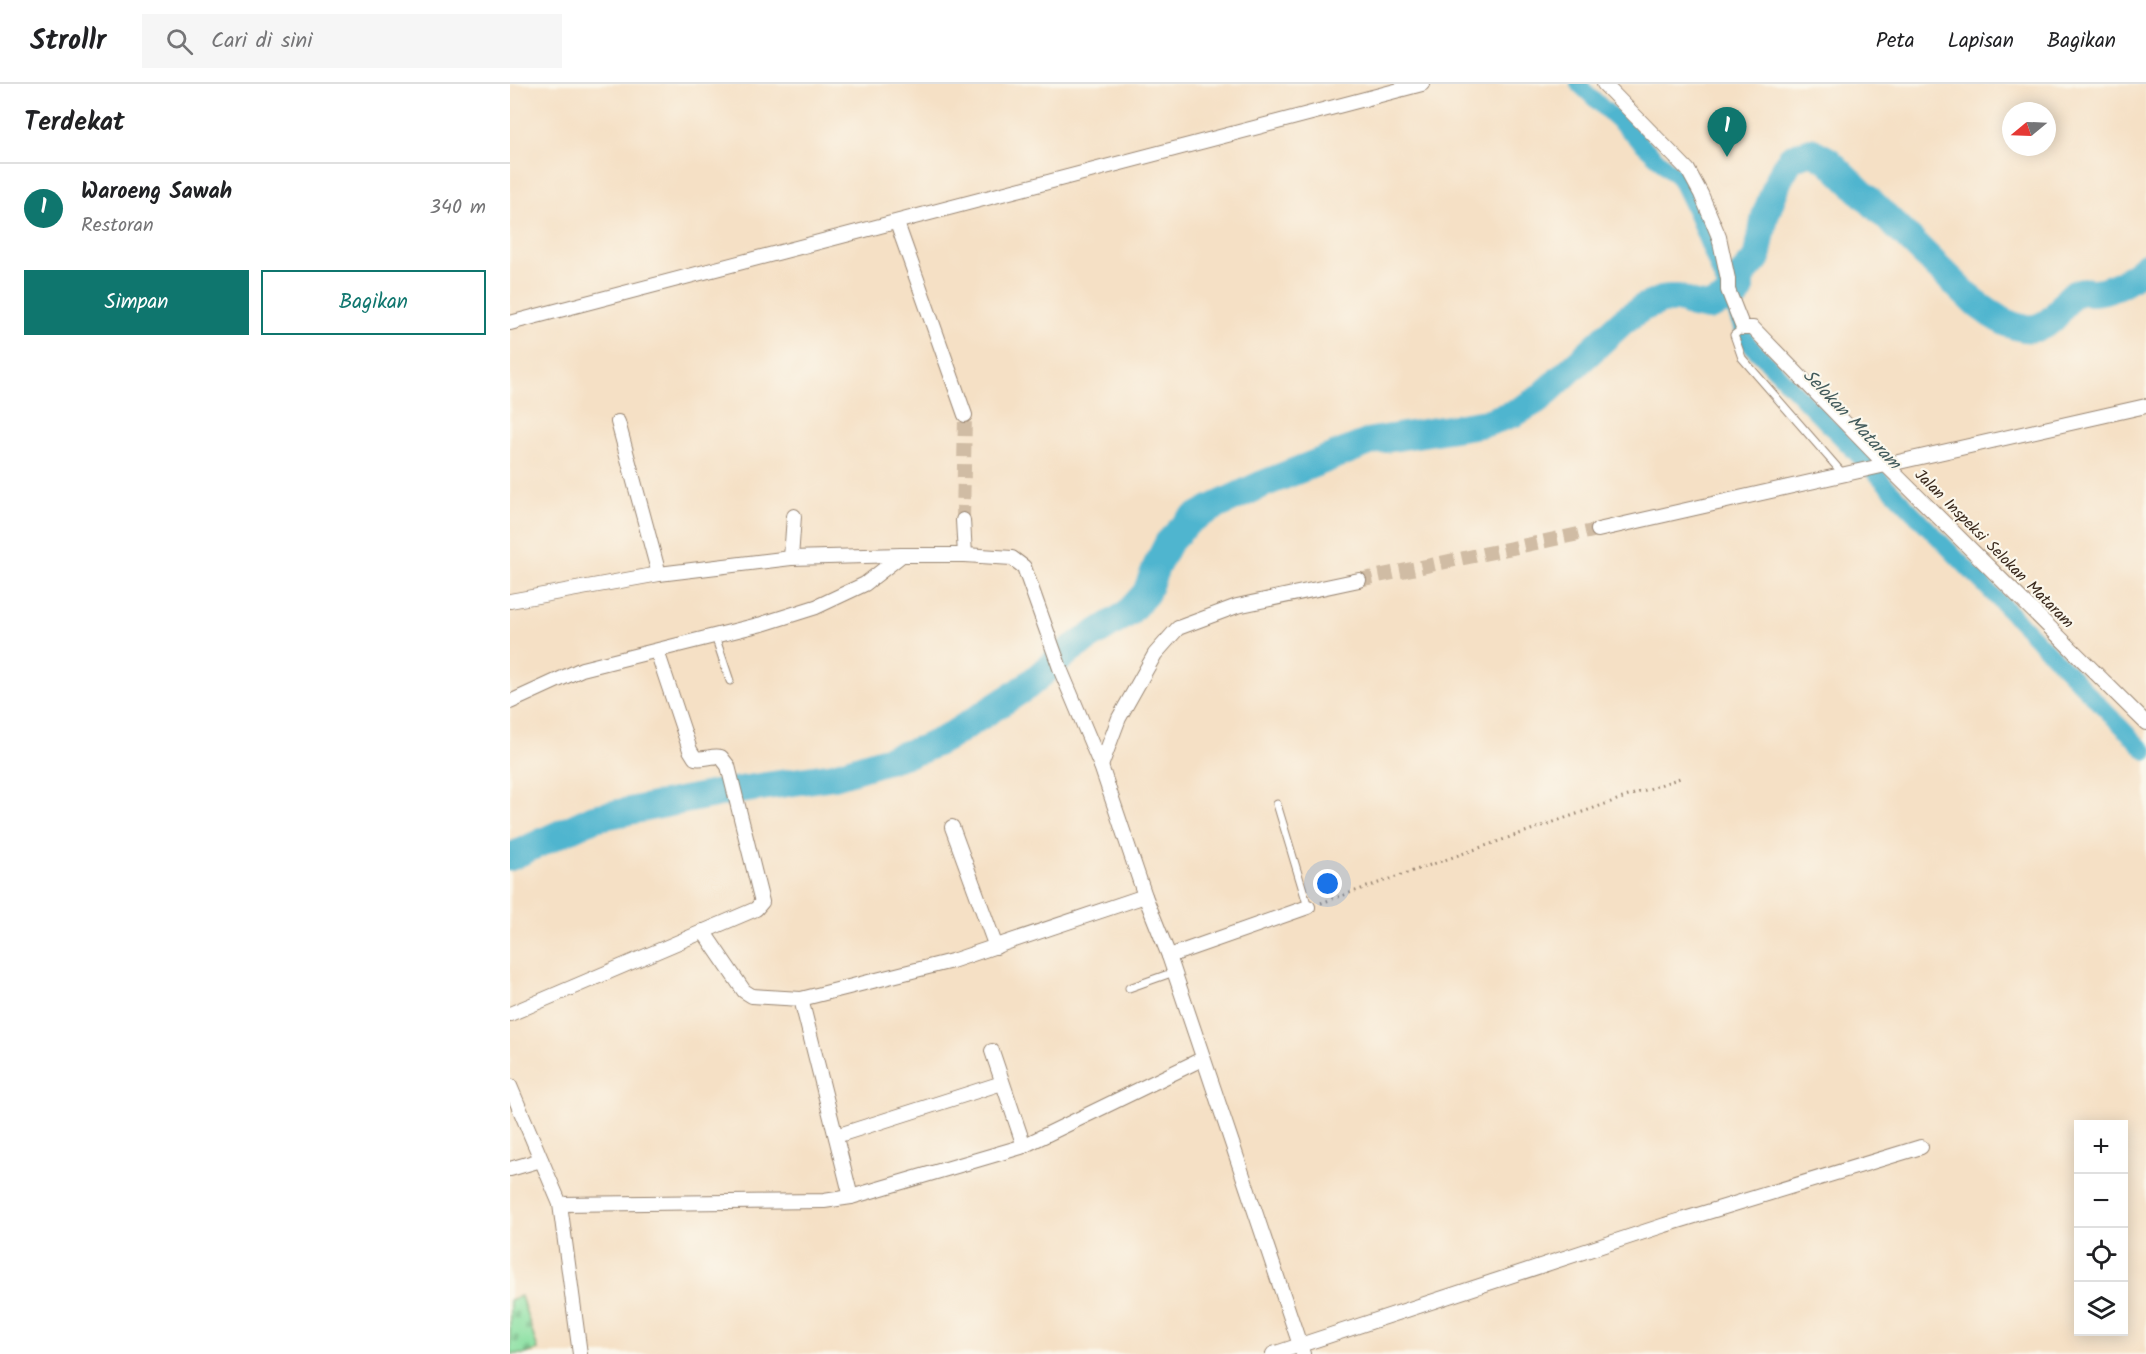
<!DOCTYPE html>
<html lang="id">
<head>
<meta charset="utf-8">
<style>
  :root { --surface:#fff; --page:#f6f6f6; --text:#202124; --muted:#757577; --line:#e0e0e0; --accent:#0f766e }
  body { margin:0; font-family:Kalam,sans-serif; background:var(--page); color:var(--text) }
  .controls { position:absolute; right:18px; bottom:18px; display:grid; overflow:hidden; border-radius:0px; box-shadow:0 3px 15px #0003 }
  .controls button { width:54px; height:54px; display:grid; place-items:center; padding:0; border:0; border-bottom:2px solid var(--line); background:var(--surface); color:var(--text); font:30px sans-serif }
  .compass { position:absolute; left:1492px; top:18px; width:54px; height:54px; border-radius:50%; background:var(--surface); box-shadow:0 3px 15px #0003; rotate:251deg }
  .you { position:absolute; left:818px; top:800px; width:21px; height:21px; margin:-15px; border:4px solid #fff; border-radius:50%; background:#1a73e8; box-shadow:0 0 0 9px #1a73e833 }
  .badge { display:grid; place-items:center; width:39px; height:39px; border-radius:50%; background:var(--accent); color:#fff; font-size:20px; font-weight:700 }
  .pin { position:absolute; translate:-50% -50px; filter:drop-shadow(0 2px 3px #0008) }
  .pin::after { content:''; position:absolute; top:32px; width:21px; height:18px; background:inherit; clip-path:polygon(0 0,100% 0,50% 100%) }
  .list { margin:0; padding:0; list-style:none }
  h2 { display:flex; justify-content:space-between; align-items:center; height:78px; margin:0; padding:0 24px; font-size:26px }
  h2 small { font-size:20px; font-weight:400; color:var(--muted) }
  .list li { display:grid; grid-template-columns:39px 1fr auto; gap:18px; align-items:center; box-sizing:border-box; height:90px; padding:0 24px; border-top:2px solid var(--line) }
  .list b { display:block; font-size:22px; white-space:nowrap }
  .list p { margin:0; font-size:20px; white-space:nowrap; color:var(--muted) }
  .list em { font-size:20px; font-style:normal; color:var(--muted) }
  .actions { display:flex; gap:12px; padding:18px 24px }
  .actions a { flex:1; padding:14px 0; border:2px solid var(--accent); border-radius:0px; text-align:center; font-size:21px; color:var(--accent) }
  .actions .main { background:var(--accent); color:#fff }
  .icon { flex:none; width:33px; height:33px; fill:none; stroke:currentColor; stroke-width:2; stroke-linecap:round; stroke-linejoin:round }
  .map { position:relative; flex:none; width:1636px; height:1270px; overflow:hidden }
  header { display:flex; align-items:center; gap:36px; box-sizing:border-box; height:84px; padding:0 30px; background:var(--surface); border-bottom:2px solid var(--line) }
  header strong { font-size:28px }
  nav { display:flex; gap:33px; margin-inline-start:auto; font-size:21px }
  .search { width:420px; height:54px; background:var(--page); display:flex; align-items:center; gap:15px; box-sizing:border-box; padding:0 21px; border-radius:0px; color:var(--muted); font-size:22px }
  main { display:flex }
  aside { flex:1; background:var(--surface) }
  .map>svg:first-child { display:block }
  .cemetery { fill:url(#cemetery-stones); stroke:#638560; stroke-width:1.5 }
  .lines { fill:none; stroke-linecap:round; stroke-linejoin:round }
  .canal { stroke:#50b5cf; stroke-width:16 }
  .river { stroke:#50b5cf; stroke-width:28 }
  .minor-tunnel { stroke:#d0bca4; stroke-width:14; stroke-dasharray:14 7; stroke-linecap:butt }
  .service-casing { stroke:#988572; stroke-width:9 }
  .minor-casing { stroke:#988572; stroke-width:16 }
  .path { stroke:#988572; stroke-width:3; stroke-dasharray:1.5 4.5; stroke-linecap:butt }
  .service { stroke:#fff; stroke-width:7 }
  .minor { stroke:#fff; stroke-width:14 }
  .labels { text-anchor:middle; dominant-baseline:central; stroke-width:4.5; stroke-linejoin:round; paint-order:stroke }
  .street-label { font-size:16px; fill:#3b2a1e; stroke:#fbf7ec }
  .water-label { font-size:18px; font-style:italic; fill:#425b5c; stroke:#fbf7ec }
</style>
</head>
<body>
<header>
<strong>Strollr</strong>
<div class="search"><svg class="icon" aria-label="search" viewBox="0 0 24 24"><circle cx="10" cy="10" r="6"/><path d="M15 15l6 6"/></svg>Cari di sini</div>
<nav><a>Peta</a><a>Lapisan</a><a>Bagikan</a></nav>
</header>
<main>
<aside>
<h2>Terdekat<small></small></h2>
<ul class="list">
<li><span class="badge">1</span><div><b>Waroeng Sawah</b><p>Restoran</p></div><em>340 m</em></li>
</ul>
<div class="actions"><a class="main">Simpan</a><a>Bagikan</a></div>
</aside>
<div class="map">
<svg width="1636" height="1270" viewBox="0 0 1636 1270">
  <defs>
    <pattern id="cemetery-stones" width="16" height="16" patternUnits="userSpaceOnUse" patternTransform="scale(1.5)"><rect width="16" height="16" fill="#8be0a3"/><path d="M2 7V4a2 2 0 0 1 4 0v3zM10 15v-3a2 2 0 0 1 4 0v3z" fill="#79c08c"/></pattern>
  </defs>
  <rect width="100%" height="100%" fill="#fbf7ec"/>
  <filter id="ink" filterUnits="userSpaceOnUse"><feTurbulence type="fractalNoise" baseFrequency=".0167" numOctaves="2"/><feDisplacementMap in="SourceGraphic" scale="12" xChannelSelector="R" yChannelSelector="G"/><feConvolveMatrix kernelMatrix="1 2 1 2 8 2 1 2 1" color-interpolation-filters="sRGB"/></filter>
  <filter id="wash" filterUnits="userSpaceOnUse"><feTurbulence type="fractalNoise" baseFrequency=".008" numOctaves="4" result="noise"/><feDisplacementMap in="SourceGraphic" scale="24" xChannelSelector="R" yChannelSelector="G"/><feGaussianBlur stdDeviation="1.35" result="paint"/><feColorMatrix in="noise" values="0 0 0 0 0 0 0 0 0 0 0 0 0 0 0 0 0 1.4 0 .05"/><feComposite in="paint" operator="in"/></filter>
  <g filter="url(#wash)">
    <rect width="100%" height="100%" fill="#f5e0c5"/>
    <polygon class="cemetery" points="11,1212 28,1266 15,1270 0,1270 0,1216"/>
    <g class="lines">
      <polyline class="canal" points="1068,0 1169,95 1184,126 1236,255 1240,261 1636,668"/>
      <path class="river" d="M0,773l84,-39 126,-25 114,-17 89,-27 24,-11 79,-51 45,-38 56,-35 19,-21 10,-26 12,-24 22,-23 20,-11 53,-25 109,-43 114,-18 29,-10 24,-14 84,-78 19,-13 20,-8 16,-2 14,6 16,3 29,-12 3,-4v-11l3,-6 14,-16 8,-42 14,-37 12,-21 20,-7 17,9 146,142c23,17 57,42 82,13 8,-9 11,-19 23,-23 4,-2 9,0 14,0 20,-1 38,-13 53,-26"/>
    </g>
  </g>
  <g filter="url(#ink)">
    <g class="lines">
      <g class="minor-tunnel">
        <polyline points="453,436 455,331"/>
        <polyline points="849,496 1088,446"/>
      </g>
      <g class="service-casing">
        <g id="service">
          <polyline points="1233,244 1224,251 1232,274 1334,391"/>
          <polyline points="205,552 220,597"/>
          <polyline points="767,720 798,823"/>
          <polyline points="619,904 664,888"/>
        </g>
      </g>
      <g class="minor-casing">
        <g id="minor">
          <polyline points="1094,0 1178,86 1191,110 1209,153 1218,195 1218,206 1233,244 1243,244 1375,380 1636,639"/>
          <polyline points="387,139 455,331"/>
          <polyline points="0,239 912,0"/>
          <polyline points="108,338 149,490"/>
          <polyline points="1088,446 1636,322"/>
          <polyline points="455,471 502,474 514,483 551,587 591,682 635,812 659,872 793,1270"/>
          <polyline points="281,474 284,432"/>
          <polyline points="0,517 149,490 281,474 392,471"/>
          <polyline points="0,618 72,585 252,540 306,523 355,500 392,471 455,471 453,436"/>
          <polyline points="591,682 609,634 645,570 668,544 727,522 849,496"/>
          <polyline points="442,743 486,863"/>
          <polyline points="193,847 234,907 242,912 291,915 442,877 635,812"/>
          <polyline points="659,872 798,823"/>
          <polyline points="291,915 341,1113"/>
          <path d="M0,930l246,-105 6,-7 -34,-136 -7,-9c-9,-2 -18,3 -26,1l-5,-8 -33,-99"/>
          <polyline points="482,967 514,1062"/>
          <polyline points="0,1002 50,1120 70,1270"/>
          <polyline points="326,1052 492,999"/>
          <polyline points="0,1085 31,1076"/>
          <polyline points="50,1120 314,1117 341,1113 511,1063 692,975"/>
          <polyline points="763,1270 1155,1141 1411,1063"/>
        </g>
      </g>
      <polyline class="path" points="811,819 1173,693"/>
      <use href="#service" class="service"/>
      <use href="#minor" class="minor"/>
    </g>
  </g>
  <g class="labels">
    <g class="street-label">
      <text transform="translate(1484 465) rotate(45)">Jalan Inspeksi Selokan Mataram</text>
    </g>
    <g class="water-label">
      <text transform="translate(1341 336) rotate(46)">Selokan Mataram</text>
    </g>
  </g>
</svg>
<div class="controls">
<button>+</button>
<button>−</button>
<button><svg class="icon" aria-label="locate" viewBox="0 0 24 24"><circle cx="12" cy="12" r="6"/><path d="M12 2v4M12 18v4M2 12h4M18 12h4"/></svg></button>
<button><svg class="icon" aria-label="layers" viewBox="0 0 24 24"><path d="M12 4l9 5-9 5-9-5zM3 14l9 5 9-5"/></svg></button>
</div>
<svg class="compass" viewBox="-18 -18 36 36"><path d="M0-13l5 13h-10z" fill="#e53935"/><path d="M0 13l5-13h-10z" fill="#757577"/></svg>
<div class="you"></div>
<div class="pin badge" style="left:1217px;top:73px">1</div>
</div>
</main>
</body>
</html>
